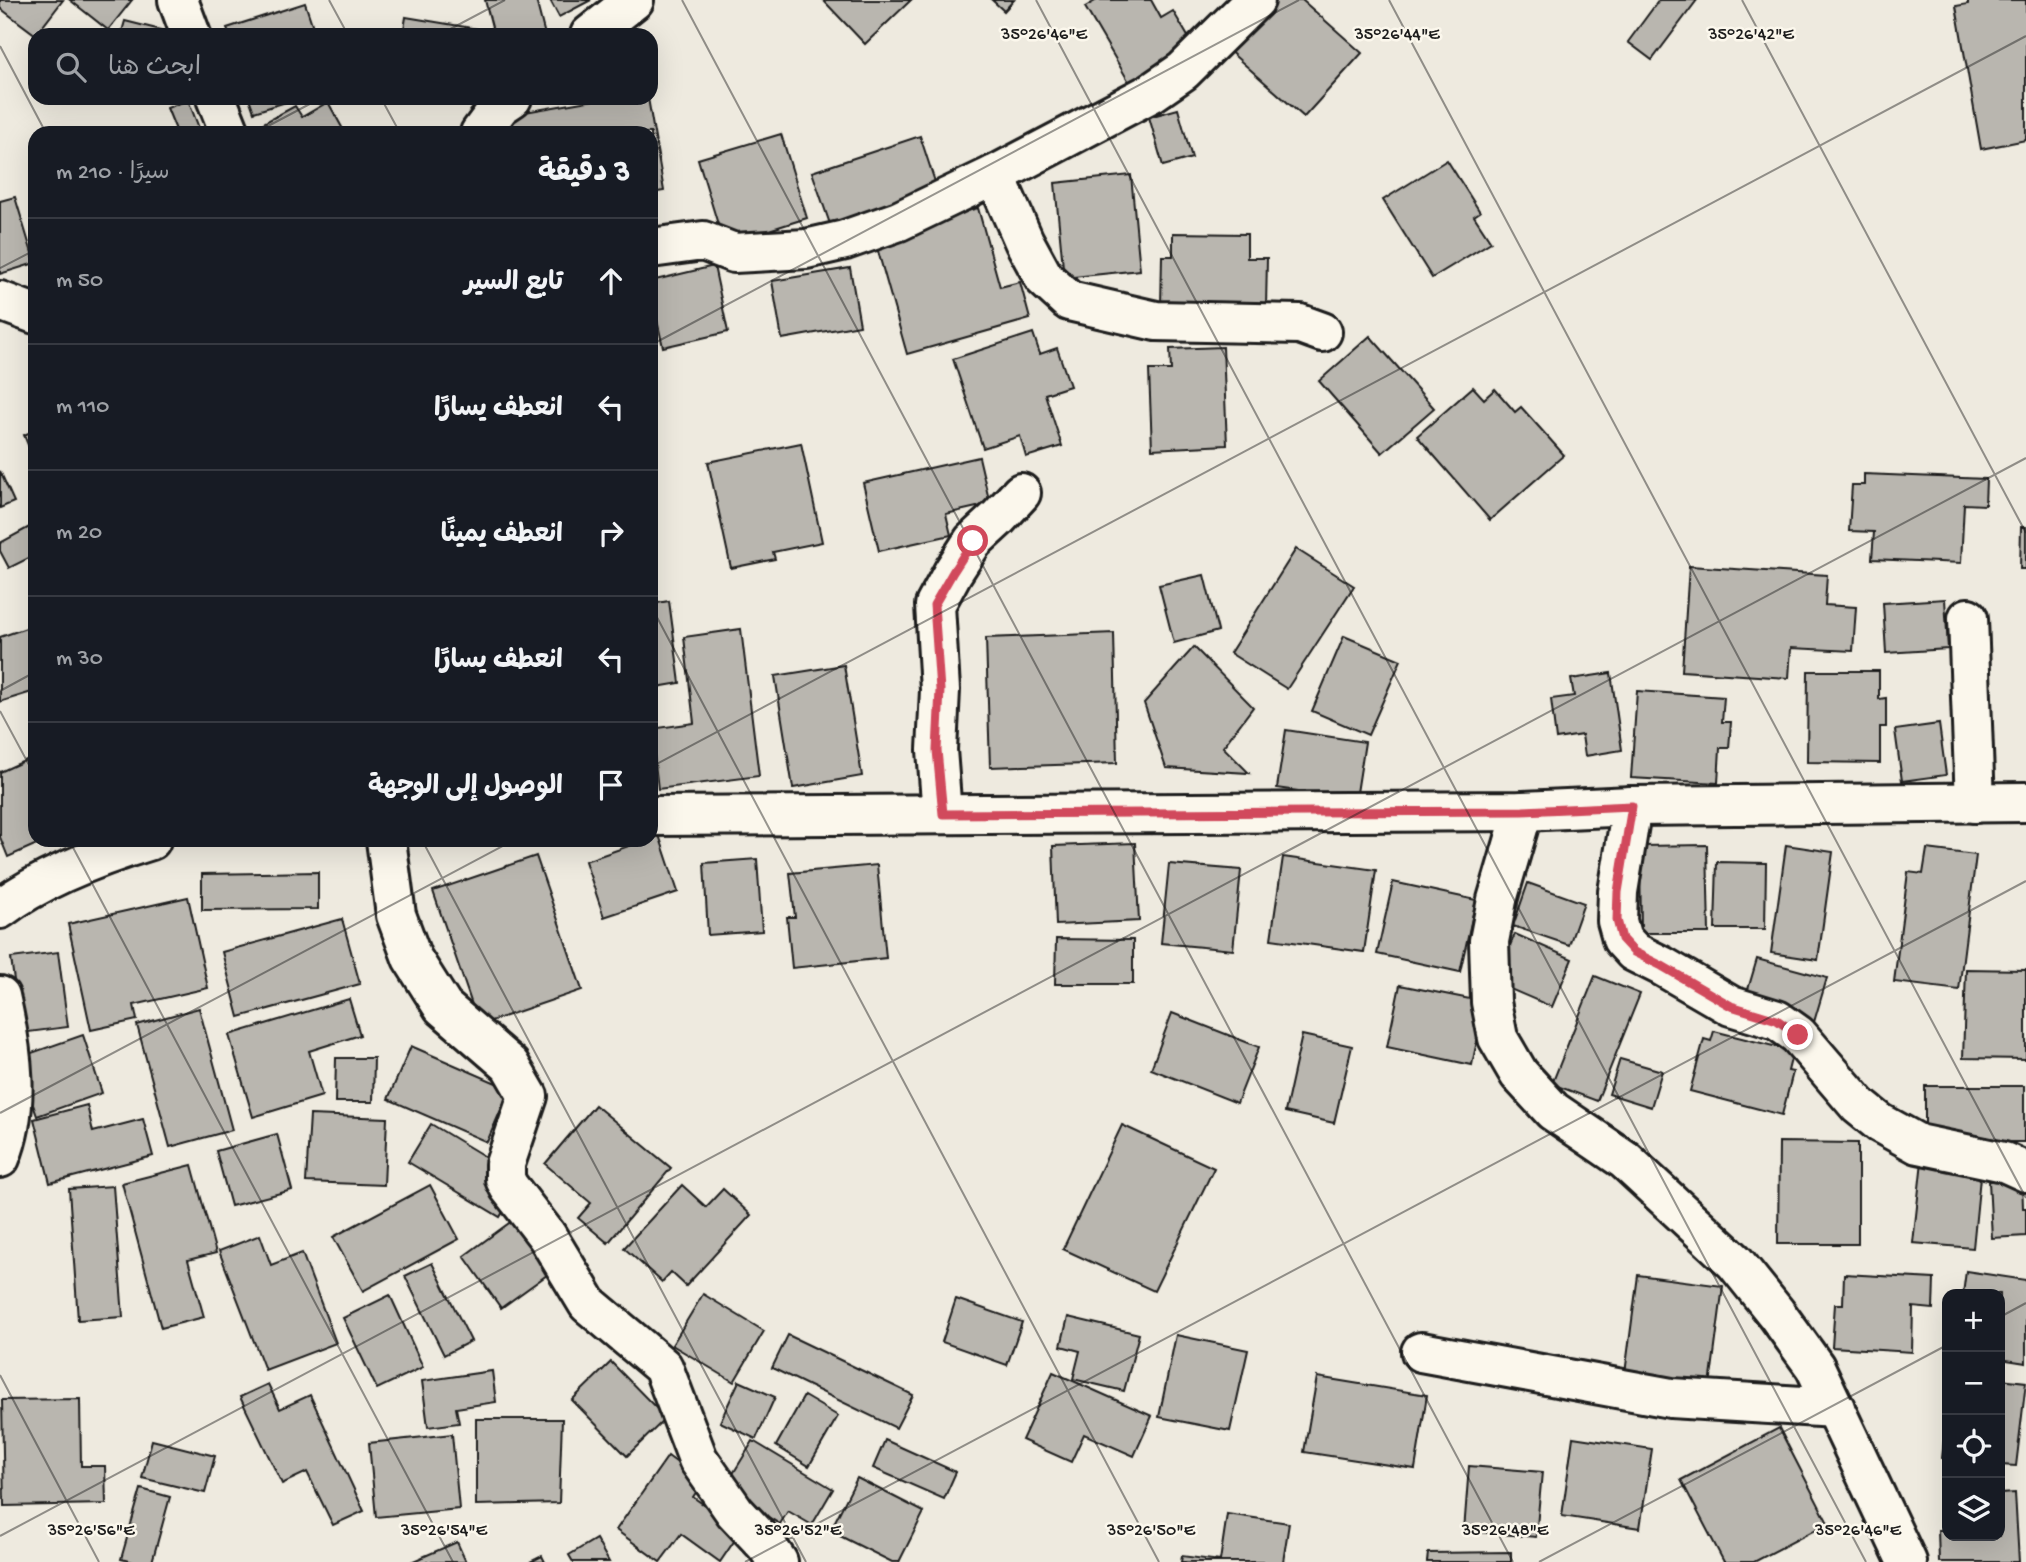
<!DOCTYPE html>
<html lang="ar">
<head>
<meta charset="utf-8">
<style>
  :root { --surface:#171b24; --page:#20242c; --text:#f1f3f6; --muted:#9ea1a6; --line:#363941 }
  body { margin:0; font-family:"Gochi Hand","Playpen Sans Arabic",sans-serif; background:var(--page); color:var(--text); direction:rtl }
  .controls { position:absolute; right:21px; bottom:21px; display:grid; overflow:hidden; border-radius:14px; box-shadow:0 7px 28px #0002 }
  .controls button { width:63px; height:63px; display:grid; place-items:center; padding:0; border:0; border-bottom:2px solid var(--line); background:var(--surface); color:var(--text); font:35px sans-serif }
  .stop { position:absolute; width:21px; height:21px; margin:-16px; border:5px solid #d1495b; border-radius:50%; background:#fff }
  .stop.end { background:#d1495b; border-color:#fff; box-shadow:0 2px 7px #0008 }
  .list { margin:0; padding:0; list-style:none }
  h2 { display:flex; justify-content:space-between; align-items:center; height:91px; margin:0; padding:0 28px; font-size:30px }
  h2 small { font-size:23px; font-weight:400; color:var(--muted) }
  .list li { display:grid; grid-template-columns:46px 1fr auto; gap:21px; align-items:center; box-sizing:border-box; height:126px; padding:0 28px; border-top:2px solid var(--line) }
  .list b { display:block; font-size:26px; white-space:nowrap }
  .list em { font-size:23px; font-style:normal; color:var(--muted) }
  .icon { flex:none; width:38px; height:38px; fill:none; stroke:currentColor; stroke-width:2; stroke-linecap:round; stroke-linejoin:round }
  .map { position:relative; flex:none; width:2026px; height:1562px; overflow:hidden; direction:ltr }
  .search { position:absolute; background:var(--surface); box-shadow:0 7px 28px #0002; left:28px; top:28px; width:630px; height:77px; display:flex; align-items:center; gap:18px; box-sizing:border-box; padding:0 24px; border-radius:21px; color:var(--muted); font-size:26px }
  .panel { position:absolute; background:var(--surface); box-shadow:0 7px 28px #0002; left:28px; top:126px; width:630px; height:721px; border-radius:21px; direction:rtl }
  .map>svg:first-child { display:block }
  .building { fill:#b9b6af; stroke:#1c1c1c; stroke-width:2 }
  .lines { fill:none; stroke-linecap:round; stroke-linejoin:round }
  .minor-casing { stroke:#1c1c1c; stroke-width:44 }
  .major-casing { stroke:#1c1c1c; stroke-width:44 }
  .minor { stroke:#fbf7ec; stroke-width:38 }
  .major { stroke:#fbf7ec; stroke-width:38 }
  .route { stroke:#d1495b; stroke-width:9 }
  .ticks { fill:none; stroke:#1c1c1c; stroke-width:2; stroke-opacity:0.45 }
  .ticks-label { font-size:18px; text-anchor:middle; fill:#1c1c1c; stroke:#fbf7ec; stroke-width:5; stroke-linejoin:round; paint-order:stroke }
</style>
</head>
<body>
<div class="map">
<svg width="2026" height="1562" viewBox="0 0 2026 1562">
  <rect width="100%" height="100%" fill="#eeeadf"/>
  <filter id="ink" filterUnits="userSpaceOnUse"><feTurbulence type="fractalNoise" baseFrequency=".0143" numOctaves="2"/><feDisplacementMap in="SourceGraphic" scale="14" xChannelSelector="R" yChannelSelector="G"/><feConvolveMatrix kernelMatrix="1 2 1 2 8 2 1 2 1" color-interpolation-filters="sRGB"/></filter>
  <g filter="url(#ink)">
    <g class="building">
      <polygon points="0,0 63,0 36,35 0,8"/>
      <polygon points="70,0 132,0 108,30"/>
      <polygon points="485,0 536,0 545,35 494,35"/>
      <polygon points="550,0 591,0 559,17"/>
      <polygon points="823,0 911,0 865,44"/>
      <polygon points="992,0 1014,0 1004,11"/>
      <polygon points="1097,0 1151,0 1161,18 1173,11 1193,45 1129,82 1085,7"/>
      <polygon points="1270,0 1302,0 1362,53 1304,117 1227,49"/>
      <polygon points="1659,0 1697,0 1652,60 1628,42"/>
      <polygon points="1968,0 2026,0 2026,140 1981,149 1956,6 1968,4"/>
      <polygon points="305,3 314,30 299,35 229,35 227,28"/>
      <polygon points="406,17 484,30 483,35 403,35"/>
      <polygon points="125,21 177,34 177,35 121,35"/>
      <polygon points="249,98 299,98 254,112"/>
      <polygon points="605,98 648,98 664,191 651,193 651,133 512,133 508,115"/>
      <polygon points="188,100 201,133 167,133 176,130 167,108"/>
      <polygon points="328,102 344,131 341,133 262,133 258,126 295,106 302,117"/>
      <polygon points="1178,109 1192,158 1163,166 1149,117"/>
      <polygon points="781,134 807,218 724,244 698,159"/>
      <polygon points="920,136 937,188 830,224 812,172"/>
      <polygon points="1447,160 1480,212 1474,216 1491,242 1432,278 1383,200"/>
      <polygon points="1131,175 1140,270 1064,278 1055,183"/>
      <polygon points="15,197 35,263 0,274 0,201"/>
      <polygon points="978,208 1000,287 1020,282 1030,319 907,354 874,237"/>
      <polygon points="1173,233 1247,234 1247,258 1267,258 1266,307 1161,306 1162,256 1173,256"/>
      <polygon points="714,266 728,332 663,347 651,293 651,281"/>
      <polygon points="850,268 860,325 782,339 772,281"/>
      <polygon points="1033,333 1040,354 1057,348 1070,386 1045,394 1062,446 1026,457 1020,436 983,448 953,359"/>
      <polygon points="1370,336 1434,408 1382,453 1319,381"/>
      <polygon points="1223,347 1227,445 1152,449 1149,370 1171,370 1170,349"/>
      <polygon points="1473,387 1484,399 1495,389 1515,412 1521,407 1564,455 1490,520 1417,436"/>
      <polygon points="35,430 35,462 24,435"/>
      <polygon points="801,443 822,542 773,552 775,559 731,568 708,462"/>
      <polygon points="979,457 990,504 946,514 951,535 879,551 863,483"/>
      <polygon points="0,471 14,502 0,508"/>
      <polygon points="1864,474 1986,479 1985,505 1964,504 1961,563 1872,559 1874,532 1849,531 1852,485 1864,485"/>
      <polygon points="35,524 35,555 9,568 0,551 0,543"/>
      <polygon points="2021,527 2026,527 2026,569 2020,569"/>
      <polygon points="1296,549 1354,586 1287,689 1230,653"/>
      <polygon points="1689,566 1827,575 1825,605 1856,607 1853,651 1791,648 1789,678 1682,671"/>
      <polygon points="1204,575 1218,631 1174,643 1159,585"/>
      <polygon points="1945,599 1948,649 1886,653 1883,603"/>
      <polygon points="669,601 680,683 651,688 651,604"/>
      <polygon points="29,627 35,646 35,691 0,702 0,637"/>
      <polygon points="741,629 759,776 658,789 651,729 694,723 684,637"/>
      <polygon points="1114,633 1117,763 990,767 986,638"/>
      <polygon points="1344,636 1401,660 1368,735 1312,711"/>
      <polygon points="1194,647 1253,707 1223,747 1249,773 1166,768 1144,703"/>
      <polygon points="844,665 862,776 793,788 775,676"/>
      <polygon points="1808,671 1879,671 1879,699 1886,698 1886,727 1880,727 1880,763 1807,762"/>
      <polygon points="1611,673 1622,750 1585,756 1582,735 1556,739 1551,699 1574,696 1571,679"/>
      <polygon points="1637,691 1724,697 1722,722 1731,722 1729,748 1720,748 1718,783 1631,778"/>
      <polygon points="1939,724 1946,775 1902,781 1895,730"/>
      <polygon points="1286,730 1365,742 1356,799 1277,788"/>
      <polygon points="35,756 35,840 46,840 8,857 0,837 0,772"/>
      <polygon points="659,835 678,892 604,917 585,861 646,840 651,840 651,838"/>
      <polygon points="1135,843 1139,921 1056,925 1053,846"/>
      <polygon points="1707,845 1709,933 1641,933 1640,846"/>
      <polygon points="1786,845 1833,852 1818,960 1771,953"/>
      <polygon points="1927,849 1976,855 1959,990 1894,982 1908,872 1923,874"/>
      <polygon points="536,856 582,990 479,1025 433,891"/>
      <polygon points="1283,857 1376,870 1364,952 1271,939"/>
      <polygon points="757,859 762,931 708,935 704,863"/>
      <polygon points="1717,862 1766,863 1765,929 1715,929"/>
      <polygon points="1169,864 1241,870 1233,950 1161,943"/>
      <polygon points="877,865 886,958 792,968 787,917 795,917 790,873"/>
      <polygon points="318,872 318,909 202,910 202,874"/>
      <polygon points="1393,882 1476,900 1460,972 1377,954"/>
      <polygon points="1528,883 1584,903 1569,945 1513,926"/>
      <polygon points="188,897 208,988 134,1005 137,1020 91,1030 68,924"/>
      <polygon points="342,919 360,984 239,1017 222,952"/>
      <polygon points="1515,934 1572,959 1552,1007 1494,982"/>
      <polygon points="1056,939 1133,940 1133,984 1055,984"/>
      <polygon points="58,952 68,1027 21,1033 11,958"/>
      <polygon points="1757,959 1827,978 1814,1022 1744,1003"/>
      <polygon points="1966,969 2026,970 2026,1059 1963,1058"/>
      <polygon points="1595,976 1640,994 1597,1101 1552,1084"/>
      <polygon points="1400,985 1485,1002 1472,1065 1387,1047"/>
      <polygon points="349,999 360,1035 309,1051 322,1096 253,1117 229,1035"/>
      <polygon points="199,1008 232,1130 170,1147 137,1025"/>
      <polygon points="1172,1013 1259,1047 1237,1103 1151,1069"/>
      <polygon points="1714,1031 1793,1051 1788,1071 1793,1072 1782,1115 1690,1091 1704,1039 1711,1041"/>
      <polygon points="83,1035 102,1093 37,1116 17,1058"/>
      <polygon points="1302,1035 1352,1046 1334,1123 1285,1112"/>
      <polygon points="411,1046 510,1089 487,1142 388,1099"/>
      <polygon points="336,1058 374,1058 373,1102 335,1102"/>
      <polygon points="1620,1059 1662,1071 1651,1107 1609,1094"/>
      <rect x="1925" y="1086" width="99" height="56"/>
      <polygon points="87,1105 93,1132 143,1119 153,1156 50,1183 34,1119"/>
      <polygon points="595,1105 671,1168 608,1243 578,1218 591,1203 545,1164"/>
      <polygon points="310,1115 387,1118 384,1185 306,1182"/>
      <polygon points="431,1124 499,1165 487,1186 510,1200 500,1217 408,1162"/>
      <polygon points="1122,1125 1214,1168 1154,1291 1063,1249"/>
      <polygon points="277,1134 292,1190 231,1206 216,1151"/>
      <polygon points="1779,1142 1858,1143 1858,1244 1778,1244"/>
      <polygon points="1922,1161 1981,1167 1973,1248 1913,1243"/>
      <polygon points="192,1165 216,1253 188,1260 204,1317 161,1328 122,1183"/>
      <polygon points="2022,1179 2023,1208 2026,1208 2026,1236 1992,1238 1989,1181"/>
      <polygon points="430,1185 459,1239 363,1291 333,1237"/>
      <polygon points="682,1185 706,1207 723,1189 751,1215 686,1286 671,1272 662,1282 624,1248"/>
      <polygon points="113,1186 123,1317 78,1320 69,1189"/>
      <polygon points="520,1215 558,1267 501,1308 464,1256"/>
      <polygon points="260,1235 271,1265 302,1253 336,1343 265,1370 219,1251"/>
      <polygon points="432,1263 471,1341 444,1355 405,1276"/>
      <polygon points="1966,1271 2026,1280 2026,1363 2000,1359 2000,1294 1963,1294"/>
      <polygon points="1844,1274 1934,1279 1933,1309 1913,1307 1912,1352 1832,1347 1835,1304 1843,1304"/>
      <polygon points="1638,1275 1723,1286 1709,1393 1624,1381"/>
      <polygon points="703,1294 764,1331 734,1382 672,1345"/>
      <polygon points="390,1295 423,1367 377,1389 343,1318"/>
      <polygon points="956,1299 1022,1322 1007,1365 942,1342"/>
      <polygon points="1068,1317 1139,1334 1124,1391 1073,1379 1080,1351 1061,1346"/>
      <polygon points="788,1335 913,1395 896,1428 772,1368"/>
      <polygon points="1176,1335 1248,1350 1230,1431 1159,1417"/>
      <polygon points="611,1362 666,1418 627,1456 572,1400"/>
      <polygon points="492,1371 496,1402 456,1408 459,1423 428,1427 422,1381"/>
      <polygon points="1053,1372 1152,1416 1134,1456 1084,1434 1071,1462 1022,1440"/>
      <polygon points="1317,1377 1427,1395 1415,1469 1304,1452"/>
      <polygon points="2000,1379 2026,1382 2016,1466 2000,1465"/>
      <polygon points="739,1381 775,1397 756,1439 720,1422"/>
      <polygon points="268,1384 280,1409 310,1395 364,1511 333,1525 307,1472 282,1484 240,1397"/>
      <polygon points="804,1396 838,1416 809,1466 776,1446"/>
      <polygon points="80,1399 81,1466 105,1466 106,1504 4,1506 2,1400"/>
      <polygon points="1947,1414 1947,1458 1942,1458"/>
      <polygon points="476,1419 562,1419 559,1503 476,1505"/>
      <polygon points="1779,1428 1828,1523 1754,1562 1724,1562 1681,1480"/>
      <polygon points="452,1434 459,1509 376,1517 369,1443"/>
      <polygon points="1573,1437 1652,1449 1640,1528 1562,1516"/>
      <polygon points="152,1440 215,1456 205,1493 142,1478"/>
      <polygon points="885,1440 956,1472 944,1499 873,1468"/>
      <polygon points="753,1441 833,1489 812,1525 788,1511 780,1524 723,1490"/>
      <polygon points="668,1456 703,1482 693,1497 741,1531 720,1562 681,1534 660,1562 616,1530"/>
      <polygon points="1469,1466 1542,1472 1536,1537 1464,1531"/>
      <polygon points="857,1478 924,1512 899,1562 892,1562 830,1531"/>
      <polygon points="141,1489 170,1497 152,1562 133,1562 121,1559"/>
      <polygon points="2015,1493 2019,1562 1939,1562 1938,1530 1945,1530 1944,1517 1947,1517 1947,1536 2000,1536 2000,1494"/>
      <polygon points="1227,1514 1289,1523 1283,1562 1181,1562 1182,1556 1220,1561"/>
      <polygon points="596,1539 609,1562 573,1562 569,1555"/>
      <polygon points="457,1542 466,1562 411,1562"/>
      <polygon points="1511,1552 1511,1562 1427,1562 1428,1553"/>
      <polygon points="542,1556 545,1562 530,1562"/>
    </g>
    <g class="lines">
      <g class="minor-casing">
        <g id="minor">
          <polyline points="178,0 191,35"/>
          <polyline points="590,35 634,0"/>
          <polyline points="216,98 230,133"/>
          <polyline points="480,133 500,106 512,98"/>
          <polyline points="995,175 1024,241 1044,278 1069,301 1156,321 1300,324 1322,332"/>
          <polyline points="651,248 703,241 734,253 806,249 845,240 899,221 995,175 1151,93 1183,71 1255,0"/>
          <polyline points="0,301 35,314"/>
          <polyline points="1968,618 1975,803"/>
          <polyline points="1632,806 1618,892 1617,921 1622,939 1634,952 1662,966 1731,1006 1777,1020 1798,1035 1859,1106 1880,1123 1918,1144 2004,1162 2026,1172"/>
          <polyline points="1523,811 1497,900 1489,941 1491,1002 1498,1038 1519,1074 1553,1111 1625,1160 1735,1262 1776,1313 1815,1367 1907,1562"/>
          <polyline points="942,814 937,750 940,690 935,605 953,572 973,541 998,518 1021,493"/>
          <polyline points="386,840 396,915 412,958 443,1007 510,1065 528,1096 505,1164 505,1179 509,1187 547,1236 588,1304 663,1367 698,1459 735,1512 766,1545 778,1562"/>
          <path d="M0,996c12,53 21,111 0,162"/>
          <polyline points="1421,1352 1671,1398 1835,1408"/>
        </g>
      </g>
      <g class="major-casing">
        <g id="major">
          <polyline points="651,816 1523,811 1632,806 2026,802"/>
          <path d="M0,909c41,-31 102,-54 151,-69"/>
        </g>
      </g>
      <use href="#minor" class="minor"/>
      <use href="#major" class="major"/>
    </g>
  </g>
  <g class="lines" filter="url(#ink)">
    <polyline class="route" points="973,541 953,572 934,605 940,690 937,750 943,814 1523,811 1632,806 1618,892 1617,920 1622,939 1634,952 1662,966 1731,1006 1777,1020 1798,1035"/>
  </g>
  <path class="ticks" d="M329,0l19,35M682,0l831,1562M1036,0l830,1562M1389,0l637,1198M1742,0l284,533M439,35l66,-35M0,46l46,87M381,98l19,35M255,133l66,-35M0,268l35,-18M651,345l648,-345M651,606l508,956M0,691l35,-19M0,711l35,65M651,767l1375,-731M69,840l384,722M422,840l384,722M0,1113l514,-273M2000,1317l26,-14M0,1375l99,187M0,1536l2026,-1078M745,1562l1281,-681M1539,1562l408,-217"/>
  <g class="ticks-label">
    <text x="1044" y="39">35°26'46"E</text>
    <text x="1397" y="39">35°26'44"E</text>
    <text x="1751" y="39">35°26'42"E</text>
    <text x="91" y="1535">35°26'56"E</text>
    <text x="444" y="1535">35°26'54"E</text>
    <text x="798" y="1535">35°26'52"E</text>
    <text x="1151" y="1535">35°26'50"E</text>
    <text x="1505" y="1535">35°26'48"E</text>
    <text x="1858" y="1535">35°26'46"E</text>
  </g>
</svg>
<div class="controls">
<button>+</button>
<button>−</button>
<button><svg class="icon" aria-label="locate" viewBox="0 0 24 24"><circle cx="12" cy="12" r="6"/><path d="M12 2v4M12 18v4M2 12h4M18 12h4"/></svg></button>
<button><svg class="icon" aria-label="layers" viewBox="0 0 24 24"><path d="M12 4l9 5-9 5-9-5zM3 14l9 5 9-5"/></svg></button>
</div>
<div class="stop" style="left:973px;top:541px"></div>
<div class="stop end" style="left:1798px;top:1035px"></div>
<div class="search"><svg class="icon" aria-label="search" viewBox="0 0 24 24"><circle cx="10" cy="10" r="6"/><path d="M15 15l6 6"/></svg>ابحث هنا</div>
<section class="panel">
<h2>3 دقيقة<small>سيرًا · 210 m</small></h2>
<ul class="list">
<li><svg class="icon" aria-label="ahead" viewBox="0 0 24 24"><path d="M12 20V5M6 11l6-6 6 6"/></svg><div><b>تابع السير</b></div><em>50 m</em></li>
<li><svg class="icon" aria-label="left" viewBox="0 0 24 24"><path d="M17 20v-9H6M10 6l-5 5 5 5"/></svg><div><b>انعطف يسارًا</b></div><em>110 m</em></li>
<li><svg class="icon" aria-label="right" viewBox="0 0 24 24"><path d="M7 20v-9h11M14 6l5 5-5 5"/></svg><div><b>انعطف يمينًا</b></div><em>20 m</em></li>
<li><svg class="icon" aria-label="left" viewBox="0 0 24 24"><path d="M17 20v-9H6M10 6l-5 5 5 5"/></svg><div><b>انعطف يسارًا</b></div><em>30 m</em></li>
<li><svg class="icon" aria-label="arrive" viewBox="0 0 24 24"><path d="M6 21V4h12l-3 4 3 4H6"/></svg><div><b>الوصول إلى الوجهة</b></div></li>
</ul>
</section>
</div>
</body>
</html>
